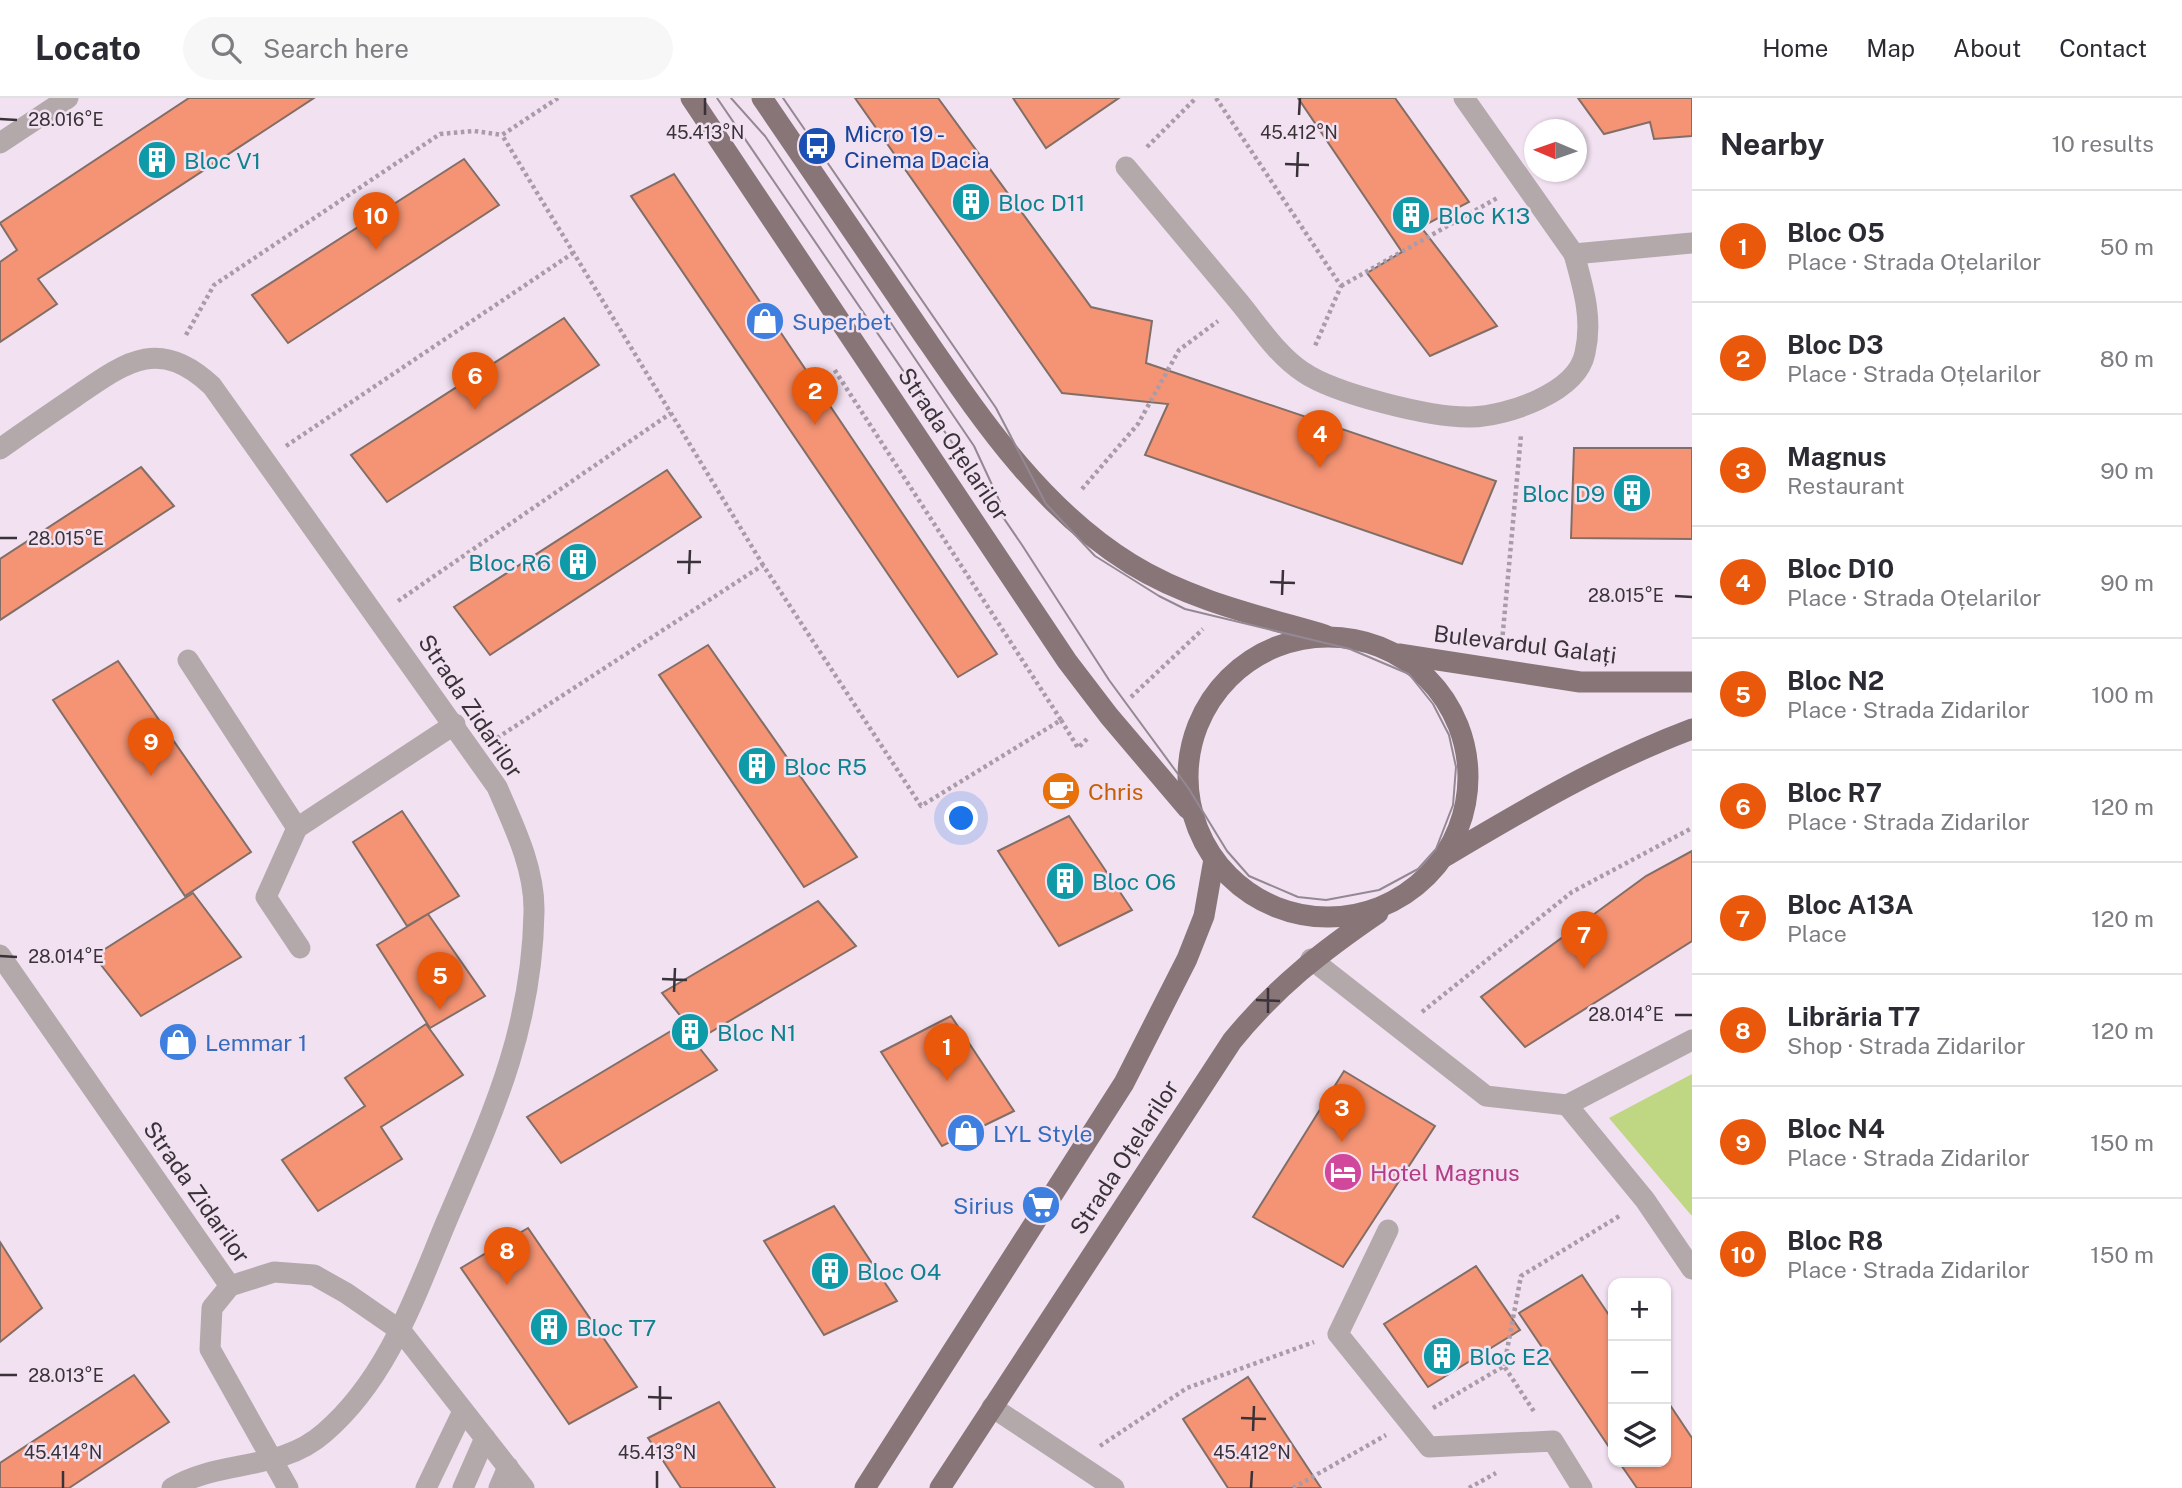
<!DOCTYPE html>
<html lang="en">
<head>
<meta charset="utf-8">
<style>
  :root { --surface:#fff; --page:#f7f7f7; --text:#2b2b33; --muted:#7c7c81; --line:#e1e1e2; --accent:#ea580c }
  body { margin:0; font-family:"Public Sans",sans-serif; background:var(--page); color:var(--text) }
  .controls { position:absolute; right:21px; bottom:21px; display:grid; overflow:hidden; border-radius:14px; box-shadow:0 2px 5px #0004 }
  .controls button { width:63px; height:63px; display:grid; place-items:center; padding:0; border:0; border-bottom:2px solid var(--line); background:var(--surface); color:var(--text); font:35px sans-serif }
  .compass { position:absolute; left:1524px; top:21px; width:63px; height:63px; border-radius:50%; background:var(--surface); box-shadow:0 2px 5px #0004; rotate:272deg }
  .you { position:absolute; left:962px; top:721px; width:24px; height:24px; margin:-18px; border:5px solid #fff; border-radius:50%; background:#1a73e8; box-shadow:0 0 0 10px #1a73e833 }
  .badge { display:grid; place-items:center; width:46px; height:46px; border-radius:50%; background:var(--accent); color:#fff; font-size:23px; font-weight:700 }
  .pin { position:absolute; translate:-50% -58px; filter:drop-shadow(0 2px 4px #0008) }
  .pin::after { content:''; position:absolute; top:37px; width:24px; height:21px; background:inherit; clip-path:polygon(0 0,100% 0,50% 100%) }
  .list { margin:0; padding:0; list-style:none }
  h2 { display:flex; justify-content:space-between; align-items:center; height:91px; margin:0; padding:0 28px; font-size:30px }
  h2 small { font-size:23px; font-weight:400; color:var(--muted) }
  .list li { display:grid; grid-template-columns:46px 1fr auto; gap:21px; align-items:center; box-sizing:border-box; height:112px; padding:0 28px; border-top:2px solid var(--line) }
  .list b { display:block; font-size:26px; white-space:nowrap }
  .list p { margin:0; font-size:23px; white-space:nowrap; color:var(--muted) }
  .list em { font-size:23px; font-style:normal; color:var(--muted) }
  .icon { flex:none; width:38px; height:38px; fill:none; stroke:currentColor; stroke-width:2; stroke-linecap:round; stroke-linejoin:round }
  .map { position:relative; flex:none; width:1692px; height:1390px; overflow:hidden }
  header { display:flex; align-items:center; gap:42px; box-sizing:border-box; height:98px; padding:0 35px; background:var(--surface); border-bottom:2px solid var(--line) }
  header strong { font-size:33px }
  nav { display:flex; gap:38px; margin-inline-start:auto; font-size:24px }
  .search { width:490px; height:63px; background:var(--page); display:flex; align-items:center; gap:18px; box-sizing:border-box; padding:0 24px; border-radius:38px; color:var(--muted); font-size:26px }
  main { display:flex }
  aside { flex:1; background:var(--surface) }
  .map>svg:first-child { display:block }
  .green { fill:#bfd682 }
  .building { fill:#f49475; stroke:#826e67; stroke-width:2 }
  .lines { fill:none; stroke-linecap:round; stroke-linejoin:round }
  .path { stroke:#a99ca8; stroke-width:4.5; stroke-dasharray:3.5 3.5; stroke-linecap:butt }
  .minor { stroke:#b3a9ab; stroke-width:21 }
  .major { stroke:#877578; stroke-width:21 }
  .tram { stroke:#948893; stroke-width:2 }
  .ticks { fill:none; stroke:#393238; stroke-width:2.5 }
  .labels { text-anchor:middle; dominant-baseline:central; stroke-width:5; stroke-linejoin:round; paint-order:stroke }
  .transit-label { font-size:23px; fill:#164399; stroke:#f2e1f1; text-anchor:start }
  .culture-label { font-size:23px; fill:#0d838f; stroke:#f2e1f1; text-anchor:start }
  .shop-label { font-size:23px; fill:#366cbe; stroke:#f2e1f1; text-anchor:start }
  .street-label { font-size:23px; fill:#393238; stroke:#f2e1f1 }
  .food-label { font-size:23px; fill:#c56008; stroke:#f2e1f1; text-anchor:start }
  .hotel-label { font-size:23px; fill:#b23c85; stroke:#f2e1f1; text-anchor:start }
  .ticks-label { font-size:18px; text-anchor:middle; fill:#393238; stroke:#f2e1f1; stroke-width:5; stroke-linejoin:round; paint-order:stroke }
</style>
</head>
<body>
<header>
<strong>Locato</strong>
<div class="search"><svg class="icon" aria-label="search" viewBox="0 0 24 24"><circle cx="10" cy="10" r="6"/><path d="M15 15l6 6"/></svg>Search here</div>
<nav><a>Home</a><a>Map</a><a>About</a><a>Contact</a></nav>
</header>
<main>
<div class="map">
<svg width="1692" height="1390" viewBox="0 0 1692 1390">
  <rect width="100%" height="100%" fill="#f2e1f1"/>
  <polygon class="green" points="1692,976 1692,1117 1691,1117 1609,1020"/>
  <g class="building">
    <polygon points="189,0 314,0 38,181 57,206 0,244 0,164 17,152 0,125"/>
    <polygon points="855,0 938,0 1091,209 1152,223 1146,265 1496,383 1462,466 1145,357 1168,306 1062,295"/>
    <polygon points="1013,0 1119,0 1046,50"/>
    <polygon points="1298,0 1395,0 1469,104 1421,129 1497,228 1430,258 1367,175 1402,154"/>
    <polygon points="1578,0 1692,0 1692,38 1654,41 1650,24 1604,36"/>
    <polygon points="464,61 499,107 288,245 252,197"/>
    <polygon points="674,76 997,556 958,579 631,98"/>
    <polygon points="564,220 599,267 387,404 351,357"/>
    <polygon points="1574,350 1692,350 1692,441 1571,440"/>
    <polygon points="141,369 174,408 0,522 0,461"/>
    <polygon points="667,372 701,419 490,557 454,509"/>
    <polygon points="708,547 857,759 804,789 659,577"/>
    <polygon points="118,563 251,754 185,798 53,602"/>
    <polygon points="402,713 459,798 407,828 353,744"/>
    <polygon points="1069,718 1132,812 1059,848 998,753"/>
    <polygon points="1692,753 1692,843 1525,949 1481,899 1646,778"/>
    <polygon points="193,795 241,859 141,918 94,858"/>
    <polygon points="818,803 856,848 699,941 662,895"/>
    <polygon points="428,816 485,898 430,930 377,847"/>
    <polygon points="951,918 1014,1013 942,1048 881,954"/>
    <polygon points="426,926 463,977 381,1029 402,1061 318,1113 282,1062 365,1008 345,980"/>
    <polygon points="681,927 717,972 561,1065 527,1019"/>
    <polygon points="1344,973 1435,1028 1343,1169 1253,1119"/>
    <polygon points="834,1108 897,1203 824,1237 764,1143"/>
    <polygon points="528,1130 637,1289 569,1326 461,1170"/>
    <polygon points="0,1144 42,1210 0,1244"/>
    <polygon points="1476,1168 1520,1232 1428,1289 1384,1226"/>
    <polygon points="1582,1177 1613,1223 1613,1355 1519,1215"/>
    <polygon points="134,1277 169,1324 69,1390 0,1390 0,1365"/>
    <polygon points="1248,1279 1321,1390 1228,1390 1183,1321"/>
    <polygon points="1666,1301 1692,1340 1692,1390 1637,1390 1619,1364 1666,1364"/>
    <polygon points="719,1304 775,1390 681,1390 648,1340"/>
  </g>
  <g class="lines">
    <g class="path">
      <polyline points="558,0 502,37 763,467"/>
      <polyline points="1216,0 1341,188 1315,248"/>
      <polyline points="1147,49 1196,0"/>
      <polyline points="1341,188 1499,99"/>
      <polyline points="186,237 214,187 440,36 474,33 502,37"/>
      <polyline points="286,348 573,155"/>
      <polyline points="1082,391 1138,326 1179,252 1218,223"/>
      <polyline points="398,503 671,315"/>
      <polyline points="1502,544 1521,337"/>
      <polyline points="1131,599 1203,531"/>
      <polyline points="1061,622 1078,650 1089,639"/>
      <polyline points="497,640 763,467 921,708 1061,622 834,271"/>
      <polyline points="1422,914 1572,794 1692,730"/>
      <polyline points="1504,1268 1521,1178 1621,1117"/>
      <polyline points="1433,1310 1504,1268 1535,1315"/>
      <polyline points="1100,1348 1187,1290 1314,1244"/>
      <polyline points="1293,1390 1386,1337"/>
      <polyline points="1469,1390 1496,1375"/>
    </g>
    <g class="minor">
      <polyline points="1464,0 1574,156 1692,145"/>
      <polyline points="0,45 68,0"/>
      <path d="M1126,69c38,45 75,90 113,135 19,23 38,53 64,70 32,22 129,46 168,45 36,-1 106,-24 114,-64 8,-35 -2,-66 -11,-99"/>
      <path d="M0,351c25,-18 50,-35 75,-52 51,-35 84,-61 137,-11l285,401c17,39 38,82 37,125 -2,118 -42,203 -87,308 -32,76 -59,158 -123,213 -44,39 -105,26 -152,55"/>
      <polyline points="188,562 297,730 455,626"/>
      <polyline points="297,730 266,799 300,850"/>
      <polyline points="0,857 230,1188"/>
      <polyline points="1311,861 1486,998 1567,1007"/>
      <polyline points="1692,942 1567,1007 1645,1102 1692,1171"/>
      <polyline points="1388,1132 1338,1236 1429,1349 1553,1343 1582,1390"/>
      <polyline points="992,1309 1114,1390"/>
      <polyline points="288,1390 210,1251 212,1210 230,1188 274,1174 314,1177 346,1195 401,1233 524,1390"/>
      <polyline points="426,1390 463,1313"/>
      <polyline points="463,1390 485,1340"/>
      <polyline points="499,1390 508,1369"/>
    </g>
    <g class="major">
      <polyline points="691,0 1067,563 1109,618 1188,711"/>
      <path d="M762,0c53,77 105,155 158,232 60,87 119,177 211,234 58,36 129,52 194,71"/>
      <circle cx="1328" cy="679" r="140"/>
      <polyline points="1399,556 1580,584 1692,584"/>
      <path d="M1444,759c81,-48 160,-95 248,-128"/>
      <polyline points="865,1390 1124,985 1187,861 1204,818 1214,761"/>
      <path d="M940,1390l292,-447c44,-54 89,-89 146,-128"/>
    </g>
    <g class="tram">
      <polyline points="717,0 1022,447 1109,582 1189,691 1227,753 1249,778 1298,799 1326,802 1379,792 1418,771 1436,751 1453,707 1456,669 1449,637 1433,606 1409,576 1350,551 1185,511 1159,498 1095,458 1046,406 996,310 783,0"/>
      <polyline points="731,0 765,38 955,320 974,348 1000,404"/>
    </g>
  </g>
  <path class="ticks" d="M705,17v-17M1299,17l1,-17M0,21l17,1M1285,66l24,1M1297,79l1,-25M0,440h17M677,464h24M689,476l1,-24M1270,484l25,1M1282,497l1,-25M1675,498l17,1M0,858l17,1M662,881l25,1M674,894l1,-24M1256,902l24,1M1268,915v-25M1675,917h17M0,1277h17M648,1299l24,1M660,1312v-24M1241,1320l25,1M1253,1333l1,-25M63,1390v-17M657,1390v-17M1251,1390l1,-17"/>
  <defs>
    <g id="bus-disc" transform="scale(2.0125)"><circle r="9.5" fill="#1a4fb4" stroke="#f2e1f1"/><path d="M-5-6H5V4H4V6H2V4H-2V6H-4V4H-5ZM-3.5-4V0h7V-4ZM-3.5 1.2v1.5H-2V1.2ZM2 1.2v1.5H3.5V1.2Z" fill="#fff"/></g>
    <g id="building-disc" transform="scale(2.0125)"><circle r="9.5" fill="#0f9aa8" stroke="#f2e1f1"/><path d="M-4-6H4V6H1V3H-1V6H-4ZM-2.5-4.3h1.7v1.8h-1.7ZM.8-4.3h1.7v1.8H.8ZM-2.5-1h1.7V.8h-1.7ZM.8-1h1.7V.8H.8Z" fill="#fff"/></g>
    <g id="shop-disc" transform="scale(2.0125)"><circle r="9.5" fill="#3f7fe0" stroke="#f2e1f1"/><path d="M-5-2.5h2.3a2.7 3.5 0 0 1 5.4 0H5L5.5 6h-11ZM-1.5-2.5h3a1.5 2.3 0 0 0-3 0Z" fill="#fff"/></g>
    <g id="cafe-disc" transform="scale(2.0125)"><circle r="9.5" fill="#e8710a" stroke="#f2e1f1"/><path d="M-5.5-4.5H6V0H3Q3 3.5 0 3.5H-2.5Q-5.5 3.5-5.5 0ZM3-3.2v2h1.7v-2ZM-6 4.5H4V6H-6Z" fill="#fff"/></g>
    <g id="hotel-disc" transform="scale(2.0125)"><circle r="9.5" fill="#d1479c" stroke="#f2e1f1"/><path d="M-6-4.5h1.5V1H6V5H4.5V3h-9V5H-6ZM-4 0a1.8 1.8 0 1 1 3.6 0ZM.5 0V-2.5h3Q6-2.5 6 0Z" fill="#fff"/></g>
    <g id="supermarket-disc" transform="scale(2.0125)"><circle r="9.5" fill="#3f7fe0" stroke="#f2e1f1"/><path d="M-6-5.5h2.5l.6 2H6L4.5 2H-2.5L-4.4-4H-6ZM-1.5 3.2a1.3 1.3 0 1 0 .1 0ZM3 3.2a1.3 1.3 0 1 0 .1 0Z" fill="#fff"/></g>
  </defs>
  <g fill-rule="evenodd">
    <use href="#bus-disc" x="817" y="48"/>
    <use href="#building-disc" x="157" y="62"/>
    <use href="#building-disc" x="971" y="104"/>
    <use href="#building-disc" x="1411" y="117"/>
    <use href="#shop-disc" x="765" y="223"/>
    <use href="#building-disc" x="1632" y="395"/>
    <use href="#building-disc" x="578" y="464"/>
    <use href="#building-disc" x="757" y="668"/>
    <use href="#cafe-disc" x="1061" y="693"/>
    <use href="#building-disc" x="1065" y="783"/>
    <use href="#building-disc" x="690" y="934"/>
    <use href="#shop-disc" x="178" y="944"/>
    <use href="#shop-disc" x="966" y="1035"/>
    <use href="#hotel-disc" x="1343" y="1074"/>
    <use href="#supermarket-disc" x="1041" y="1107"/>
    <use href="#building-disc" x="830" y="1173"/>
    <use href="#building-disc" x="549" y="1229"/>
    <use href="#building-disc" x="1442" y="1258"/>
  </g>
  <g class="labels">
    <g class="transit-label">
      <text x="844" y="35">Micro 19 -<tspan x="844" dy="26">Cinema Dacia</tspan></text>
    </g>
    <g class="culture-label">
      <text x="184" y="62">Bloc V1</text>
      <text x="998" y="104">Bloc D11</text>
      <text x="1438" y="117">Bloc K13</text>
      <text x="1605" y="395" text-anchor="end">Bloc D9</text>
      <text x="551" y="464" text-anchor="end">Bloc R6</text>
      <text x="784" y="668">Bloc R5</text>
      <text x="1092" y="783">Bloc O6</text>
      <text x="717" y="934">Bloc N1</text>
      <text x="857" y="1173">Bloc O4</text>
      <text x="576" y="1229">Bloc T7</text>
      <text x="1469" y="1258">Bloc E2</text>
    </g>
    <g class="shop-label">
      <text x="792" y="223">Superbet</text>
      <text x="205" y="944">Lemmar 1</text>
      <text x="993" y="1035">LYL Style</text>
      <text x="1014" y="1107" text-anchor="end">Sirius</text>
    </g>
    <g class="street-label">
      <text transform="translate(954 346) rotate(56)">Strada Oțelarilor</text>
      <text transform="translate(1525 546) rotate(7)">Bulevardul Galați</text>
      <text transform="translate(471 608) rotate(56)">Strada Zidarilor</text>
      <text transform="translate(1124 1059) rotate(-57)">Strada Oțelarilor</text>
      <text transform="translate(197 1094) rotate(55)">Strada Zidarilor</text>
    </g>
    <g class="food-label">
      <text x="1088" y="693">Chris</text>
    </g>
    <g class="hotel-label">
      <text x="1370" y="1074">Hotel Magnus</text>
    </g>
  </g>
  <g class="ticks-label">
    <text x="66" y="28">28.016°E</text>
    <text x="705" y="41">45.413°N</text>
    <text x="1299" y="41">45.412°N</text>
    <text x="66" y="447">28.015°E</text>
    <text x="1626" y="504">28.015°E</text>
    <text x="66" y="865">28.014°E</text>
    <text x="1626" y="923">28.014°E</text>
    <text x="66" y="1284">28.013°E</text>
    <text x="63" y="1361">45.414°N</text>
    <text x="657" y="1361">45.413°N</text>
    <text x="1252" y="1361">45.412°N</text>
  </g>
</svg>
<div class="controls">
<button>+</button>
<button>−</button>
<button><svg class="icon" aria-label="layers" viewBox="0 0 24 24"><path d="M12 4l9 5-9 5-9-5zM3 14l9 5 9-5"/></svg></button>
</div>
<svg class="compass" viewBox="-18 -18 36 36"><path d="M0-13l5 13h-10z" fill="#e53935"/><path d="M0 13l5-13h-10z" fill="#7c7c81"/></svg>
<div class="you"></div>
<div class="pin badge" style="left:947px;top:983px">1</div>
<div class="pin badge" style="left:815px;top:327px">2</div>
<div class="pin badge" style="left:1342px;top:1044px">3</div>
<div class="pin badge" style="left:1320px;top:370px">4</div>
<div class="pin badge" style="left:440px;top:912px">5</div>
<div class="pin badge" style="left:475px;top:312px">6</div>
<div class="pin badge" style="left:1584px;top:871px">7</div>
<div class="pin badge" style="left:507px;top:1187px">8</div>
<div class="pin badge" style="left:151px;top:678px">9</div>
<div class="pin badge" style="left:376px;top:152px">10</div>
</div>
<aside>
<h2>Nearby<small>10 results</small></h2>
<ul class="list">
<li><span class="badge">1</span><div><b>Bloc O5</b><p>Place · Strada Oțelarilor</p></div><em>50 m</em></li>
<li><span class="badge">2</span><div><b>Bloc D3</b><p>Place · Strada Oțelarilor</p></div><em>80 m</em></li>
<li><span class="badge">3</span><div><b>Magnus</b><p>Restaurant</p></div><em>90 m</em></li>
<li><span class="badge">4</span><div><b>Bloc D10</b><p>Place · Strada Oțelarilor</p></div><em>90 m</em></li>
<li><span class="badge">5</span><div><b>Bloc N2</b><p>Place · Strada Zidarilor</p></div><em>100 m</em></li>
<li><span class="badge">6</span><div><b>Bloc R7</b><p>Place · Strada Zidarilor</p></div><em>120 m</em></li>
<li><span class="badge">7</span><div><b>Bloc A13A</b><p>Place</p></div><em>120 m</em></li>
<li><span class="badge">8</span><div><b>Librăria T7</b><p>Shop · Strada Zidarilor</p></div><em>120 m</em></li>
<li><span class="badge">9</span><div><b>Bloc N4</b><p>Place · Strada Zidarilor</p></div><em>150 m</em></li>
<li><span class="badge">10</span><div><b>Bloc R8</b><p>Place · Strada Zidarilor</p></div><em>150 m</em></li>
</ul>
</aside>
</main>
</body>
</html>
